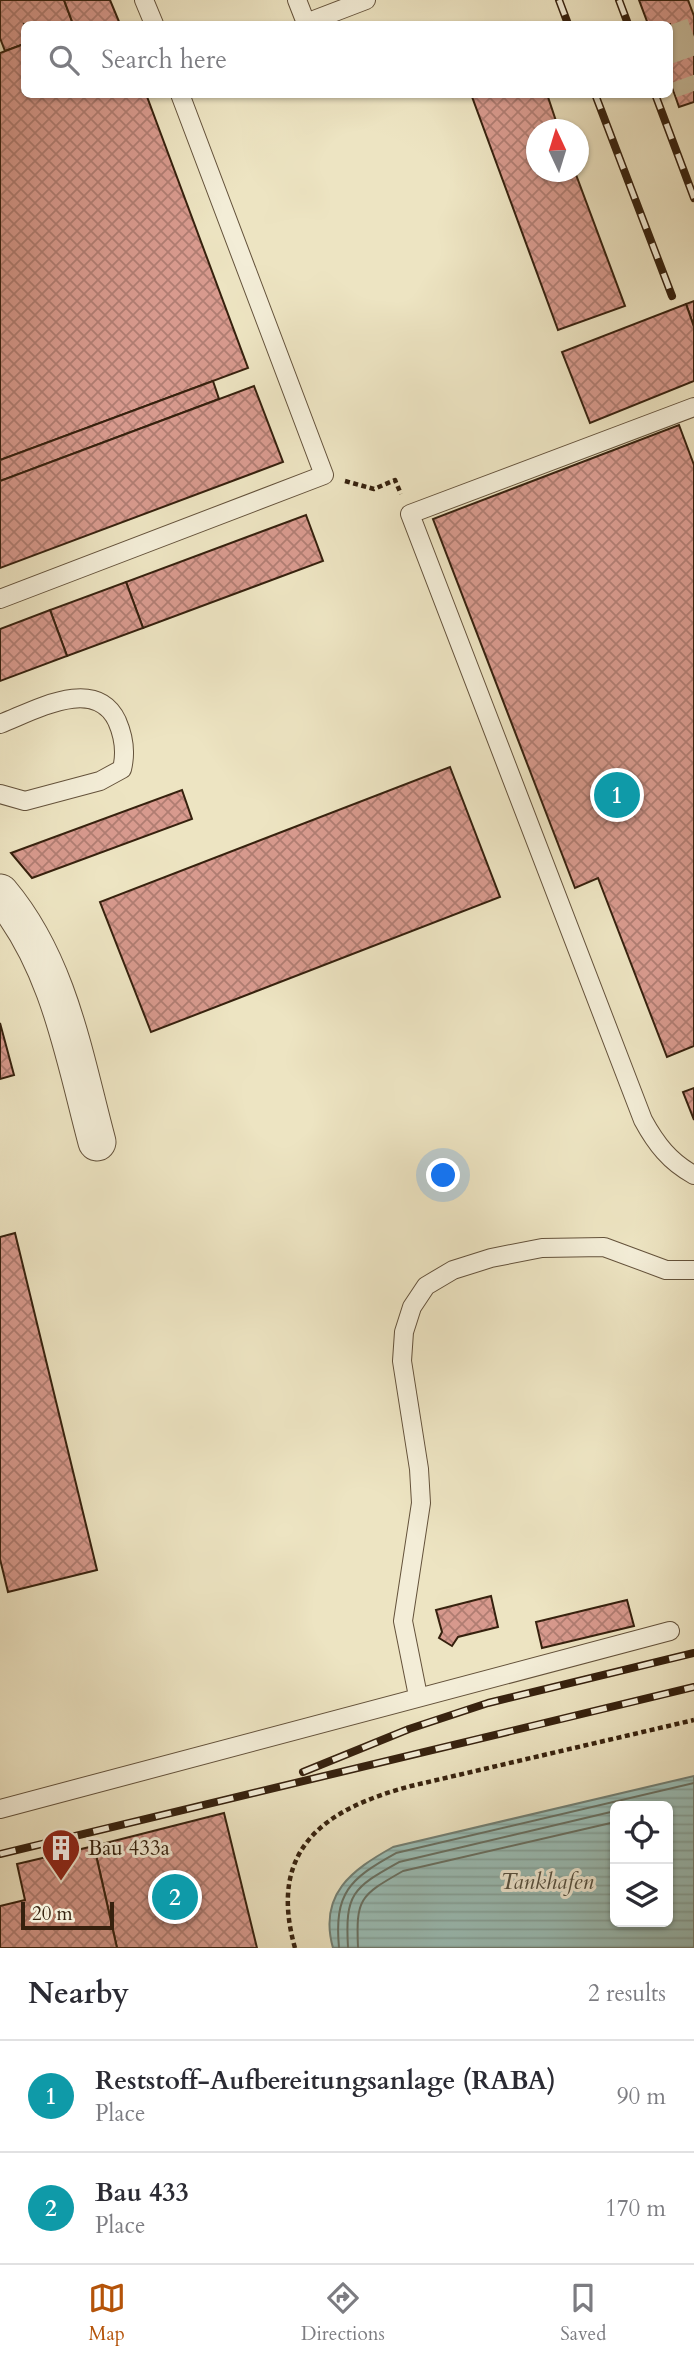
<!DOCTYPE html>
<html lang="en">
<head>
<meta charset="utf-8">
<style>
  :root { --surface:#fff; --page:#f7f7f7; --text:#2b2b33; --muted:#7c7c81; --line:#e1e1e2; --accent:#b45309 }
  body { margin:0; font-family:Cardo,serif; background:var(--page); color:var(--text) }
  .controls { position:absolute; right:21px; bottom:21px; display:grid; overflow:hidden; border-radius:10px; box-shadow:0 2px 5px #0004 }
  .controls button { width:63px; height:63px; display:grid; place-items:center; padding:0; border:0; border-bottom:2px solid var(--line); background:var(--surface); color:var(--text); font:35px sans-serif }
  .compass { position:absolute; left:526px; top:119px; width:63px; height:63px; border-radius:50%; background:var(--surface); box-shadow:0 2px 5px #0004; rotate:356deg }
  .scale { position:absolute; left:21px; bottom:18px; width:93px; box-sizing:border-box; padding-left:7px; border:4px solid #36210e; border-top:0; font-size:19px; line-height:24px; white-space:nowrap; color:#36210e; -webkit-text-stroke:5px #f3edd7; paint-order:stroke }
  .you { position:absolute; left:444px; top:1176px; width:24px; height:24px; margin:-18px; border:5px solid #fff; border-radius:50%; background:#1a73e8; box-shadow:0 0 0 10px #1a73e833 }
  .badge { display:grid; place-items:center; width:46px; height:46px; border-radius:50%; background:var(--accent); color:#fff; font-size:23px; font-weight:700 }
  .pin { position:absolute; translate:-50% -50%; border:4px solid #fff; box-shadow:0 2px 7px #0006 }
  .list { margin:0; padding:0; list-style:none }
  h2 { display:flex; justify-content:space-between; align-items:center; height:91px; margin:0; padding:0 28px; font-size:30px }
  h2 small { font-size:23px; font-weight:400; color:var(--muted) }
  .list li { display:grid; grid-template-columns:46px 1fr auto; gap:21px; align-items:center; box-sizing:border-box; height:112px; padding:0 28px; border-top:2px solid var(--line) }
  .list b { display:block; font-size:26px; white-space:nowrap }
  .list p { margin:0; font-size:23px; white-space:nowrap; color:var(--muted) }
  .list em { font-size:23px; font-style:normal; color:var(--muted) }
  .icon { flex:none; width:38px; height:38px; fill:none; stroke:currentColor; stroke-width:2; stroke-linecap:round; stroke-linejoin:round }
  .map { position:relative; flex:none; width:694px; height:1948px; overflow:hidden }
  .search { position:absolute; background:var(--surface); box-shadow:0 2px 5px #0004; left:21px; right:21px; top:21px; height:77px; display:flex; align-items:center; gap:18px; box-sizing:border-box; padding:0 24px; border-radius:10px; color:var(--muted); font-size:26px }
  .sheet { height:315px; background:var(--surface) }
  nav { display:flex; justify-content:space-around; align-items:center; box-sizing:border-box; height:98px; border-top:2px solid var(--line); background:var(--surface); font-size:19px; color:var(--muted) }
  nav a { display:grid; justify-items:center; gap:4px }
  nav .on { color:var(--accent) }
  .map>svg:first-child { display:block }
  .water { fill:url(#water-rules); stroke:#727f73; stroke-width:2; fill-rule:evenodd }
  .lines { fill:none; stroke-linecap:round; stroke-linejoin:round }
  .shore { stroke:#687062; stroke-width:2 }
  .building { fill:url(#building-cross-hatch); stroke:#36210e; stroke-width:2 }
  .street-tunnel { stroke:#c8bd9e; stroke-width:37; stroke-dasharray:37 18; stroke-linecap:butt }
  .lane-casing { stroke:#64523b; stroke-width:20 }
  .street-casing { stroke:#64523b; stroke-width:39 }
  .path { stroke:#36210e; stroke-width:4.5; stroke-dasharray:5 3.5; stroke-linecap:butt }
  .lane { stroke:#f3edd7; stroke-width:18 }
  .street { stroke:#f3edd7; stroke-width:37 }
  .rail-casing { stroke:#36210e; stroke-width:8 }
  .rail { stroke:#f3edd7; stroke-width:5; stroke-dasharray:16; stroke-linecap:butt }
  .labels { text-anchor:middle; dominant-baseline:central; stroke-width:6; stroke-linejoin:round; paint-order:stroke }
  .poi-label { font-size:21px; fill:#36210e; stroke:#f3edd7; text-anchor:start }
  .water-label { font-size:23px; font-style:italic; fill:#545041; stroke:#f3edd7 }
</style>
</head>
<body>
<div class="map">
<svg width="694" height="1948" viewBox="0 0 694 1948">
  <defs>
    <pattern id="water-rules" width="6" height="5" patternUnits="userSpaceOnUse" patternTransform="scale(1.75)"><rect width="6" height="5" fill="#9abeb7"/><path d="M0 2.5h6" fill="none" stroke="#85a39c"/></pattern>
    <pattern id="building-cross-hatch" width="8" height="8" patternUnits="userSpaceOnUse" patternTransform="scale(1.75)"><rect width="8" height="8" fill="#d89a8e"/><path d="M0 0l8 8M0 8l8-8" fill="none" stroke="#b07d72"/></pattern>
  </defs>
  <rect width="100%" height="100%" fill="#ede4c2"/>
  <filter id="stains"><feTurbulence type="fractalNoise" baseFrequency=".00286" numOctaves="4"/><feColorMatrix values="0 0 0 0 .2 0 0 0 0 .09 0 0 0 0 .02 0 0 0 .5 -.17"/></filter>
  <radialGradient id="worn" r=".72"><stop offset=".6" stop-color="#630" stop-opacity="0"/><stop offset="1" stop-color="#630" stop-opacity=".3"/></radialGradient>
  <path class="water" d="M694,1776v172h-361c-15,-54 19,-78 60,-101zM615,1806h53v116h-53z"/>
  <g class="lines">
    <g class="shore">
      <path d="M339,1948c-5,-55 10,-69 57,-95l298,-70"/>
      <path d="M348,1948c-3,-54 4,-60 51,-86l216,-51"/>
      <path d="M358,1948c-2,-49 1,-52 45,-77l212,-49"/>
    </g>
  </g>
  <g class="building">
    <polygon points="0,0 64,0 73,24 24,24 24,44 5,51 0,38"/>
    <polygon points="64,0 110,0 120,24 73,24"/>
    <polygon points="639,0 688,0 694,16 694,102 679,107 670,81 670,24 648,24"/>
    <polygon points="24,44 24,94 146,94 248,368 0,460 0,53"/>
    <polygon points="471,94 547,94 559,130 536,130 536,172 575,172 625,306 558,330"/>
    <polygon points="694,301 694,327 686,304"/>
    <polygon points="686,304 694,327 694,381 590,423 562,352"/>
    <polygon points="213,381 219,399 0,481 0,460"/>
    <polygon points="254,386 283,462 0,568 0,481"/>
    <polygon points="679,425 694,465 694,1046 667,1057 598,878 575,888 433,519"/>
    <polygon points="306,515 323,561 143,628 126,582"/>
    <polygon points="126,582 143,628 67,656 50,610"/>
    <polygon points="50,610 67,656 0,681 0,629"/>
    <polygon points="450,767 500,897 151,1032 100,902"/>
    <polygon points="182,790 192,819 32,878 11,853"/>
    <polygon points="0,1023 14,1075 0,1079"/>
    <polygon points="694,1088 694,1120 683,1092"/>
    <polygon points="15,1233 97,1570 8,1592 0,1559 0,1237"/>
    <polygon points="491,1596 498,1627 458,1637 452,1646 439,1638 442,1632 436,1610"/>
    <polygon points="627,1600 634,1626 542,1648 536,1622"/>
    <polygon points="224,1813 257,1948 117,1948 94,1846"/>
    <polygon points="94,1846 117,1948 0,1948 0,1906 25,1900 17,1864"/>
  </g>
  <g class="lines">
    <polyline class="street-tunnel" points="670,25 694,91"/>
    <g class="lane-casing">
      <g id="lane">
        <polyline points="144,0 154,24"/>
        <polyline points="297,0 306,23 366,0"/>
        <path d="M694,407l-284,107 233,606c13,24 27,42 51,55"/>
        <polyline points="0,599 324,475 180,94"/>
        <path d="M0,724c34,-13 95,-49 117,-3 7,16 9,32 5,48l-22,12 -75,20 -25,-7"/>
        <polyline points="418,1696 403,1621 421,1503 419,1469 402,1361 404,1332 412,1307 426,1286 453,1270 491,1258 542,1248 604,1247 666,1270 694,1270"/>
        <polyline points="0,1809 670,1631"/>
      </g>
    </g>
    <g class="street-casing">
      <path id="street" d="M0,893c59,70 74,163 97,249"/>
    </g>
    <g class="path">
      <polyline points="345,481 374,489 395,480 401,494"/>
      <path d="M295,1948c-28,-99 29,-139 116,-162l283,-66"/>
    </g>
    <use href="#lane" class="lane"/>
    <use href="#street" class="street"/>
    <g class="rail-casing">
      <g id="rail">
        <polyline points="559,0 568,24"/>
        <polyline points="619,0 628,24"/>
        <polyline points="595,94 672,296"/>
        <polyline points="655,94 694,198"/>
        <polyline points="303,1772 409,1729 488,1703 694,1653"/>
        <polyline points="0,1854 694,1687"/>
      </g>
    </g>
    <use href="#rail" class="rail"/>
  </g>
  <defs>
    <g id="building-pin" transform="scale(2.0125)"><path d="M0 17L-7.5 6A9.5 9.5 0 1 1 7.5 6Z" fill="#8f2418" stroke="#f3edd7"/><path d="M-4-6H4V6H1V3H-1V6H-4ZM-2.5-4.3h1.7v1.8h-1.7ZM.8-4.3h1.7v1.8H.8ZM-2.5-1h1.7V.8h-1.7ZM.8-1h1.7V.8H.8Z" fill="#fff"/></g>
  </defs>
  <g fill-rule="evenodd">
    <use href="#building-pin" x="61" y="1848"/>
  </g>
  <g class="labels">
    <g class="poi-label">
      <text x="88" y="1848">Bau 433a</text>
    </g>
    <g class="water-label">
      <text x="547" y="1881">Tankhafen</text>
    </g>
  </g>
  <rect width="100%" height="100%" filter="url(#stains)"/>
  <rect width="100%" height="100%" fill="url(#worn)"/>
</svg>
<div class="controls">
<button><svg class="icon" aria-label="locate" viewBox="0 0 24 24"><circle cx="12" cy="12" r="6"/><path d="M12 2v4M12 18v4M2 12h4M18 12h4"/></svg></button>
<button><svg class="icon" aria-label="layers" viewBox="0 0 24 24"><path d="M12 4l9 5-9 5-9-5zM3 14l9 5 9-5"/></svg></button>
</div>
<svg class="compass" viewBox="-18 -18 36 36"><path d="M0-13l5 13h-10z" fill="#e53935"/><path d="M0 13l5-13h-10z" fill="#7c7c81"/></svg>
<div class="scale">20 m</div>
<div class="you"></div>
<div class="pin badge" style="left:617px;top:795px;background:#0f9aa8">1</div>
<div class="pin badge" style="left:175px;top:1897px;background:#0f9aa8">2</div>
<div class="search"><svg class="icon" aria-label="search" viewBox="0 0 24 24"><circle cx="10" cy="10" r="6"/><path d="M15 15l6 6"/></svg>Search here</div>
</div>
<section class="sheet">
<h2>Nearby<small>2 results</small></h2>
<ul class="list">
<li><span class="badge" style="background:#0f9aa8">1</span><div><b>Reststoff-Aufbereitungsanlage (RABA)</b><p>Place</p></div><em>90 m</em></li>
<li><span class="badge" style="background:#0f9aa8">2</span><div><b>Bau 433</b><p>Place</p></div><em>170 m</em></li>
</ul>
</section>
<nav>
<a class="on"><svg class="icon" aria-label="map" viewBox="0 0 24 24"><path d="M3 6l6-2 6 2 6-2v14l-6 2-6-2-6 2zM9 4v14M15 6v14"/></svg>Map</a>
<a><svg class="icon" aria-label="directions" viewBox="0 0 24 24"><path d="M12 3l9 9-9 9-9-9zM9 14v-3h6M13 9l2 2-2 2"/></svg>Directions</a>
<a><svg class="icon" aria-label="saved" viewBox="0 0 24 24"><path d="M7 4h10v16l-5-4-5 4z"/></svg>Saved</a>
</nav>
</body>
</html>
